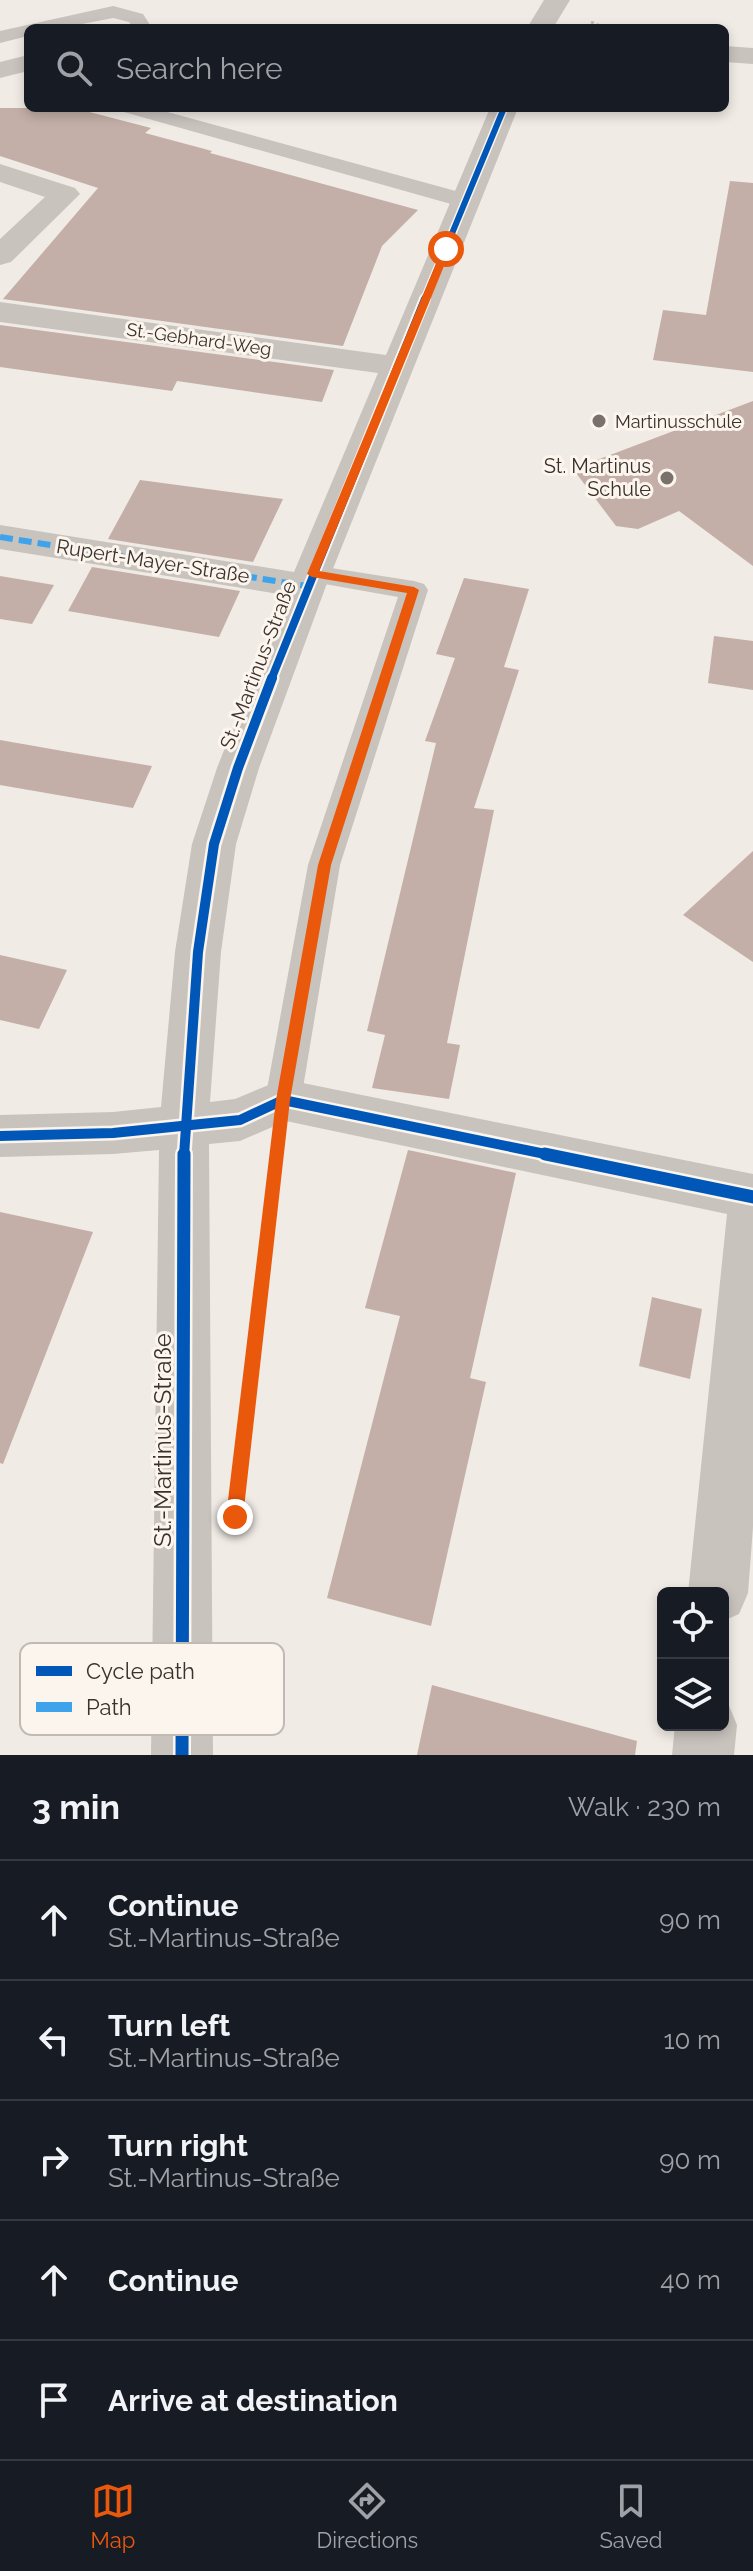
<!DOCTYPE html>
<html lang="en">
<head>
<meta charset="utf-8">
<style>
  :root { --surface:#171b24; --page:#242831; --text:#f1f3f6; --muted:#9ea1a6; --line:#363941; --accent:#ea580c }
  body { margin:0; font-family:Raleway,sans-serif; background:var(--page); color:var(--text) }
  .controls { position:absolute; right:24px; bottom:24px; display:grid; overflow:hidden; border-radius:12px; box-shadow:0 4px 12px #0003 }
  .controls button { width:72px; height:72px; display:grid; place-items:center; padding:0; border:0; border-bottom:2px solid var(--line); background:var(--surface); color:var(--text); font:40px sans-serif }
  .stop { position:absolute; width:24px; height:24px; margin:-18px; border:6px solid #ea580c; border-radius:50%; background:#fff }
  .stop.end { background:#ea580c; border-color:#fff; box-shadow:0 2px 8px #0008 }
  .list { margin:0; padding:0; list-style:none }
  h2 { display:flex; justify-content:space-between; align-items:center; height:104px; margin:0; padding:0 32px; font-size:34px }
  h2 small { font-size:26px; font-weight:400; color:var(--muted) }
  .list li { display:grid; grid-template-columns:52px 1fr auto; gap:24px; align-items:center; box-sizing:border-box; height:120px; padding:0 32px; border-top:2px solid var(--line) }
  .list b { display:block; font-size:30px; white-space:nowrap }
  .list p { margin:0; font-size:26px; white-space:nowrap; color:var(--muted) }
  .list em { font-size:26px; font-style:normal; color:var(--muted) }
  .icon { flex:none; width:44px; height:44px; fill:none; stroke:currentColor; stroke-width:2; stroke-linecap:round; stroke-linejoin:round }
  .map { position:relative; flex:none; width:753px; height:1755px; overflow:hidden }
  .search { position:absolute; background:var(--surface); box-shadow:0 4px 12px #0003; left:24px; right:24px; top:24px; height:88px; display:flex; align-items:center; gap:20px; box-sizing:border-box; padding:0 28px; border-radius:12px; color:var(--muted); font-size:30px }
  .sheet { height:704px; background:var(--surface) }
  nav { display:flex; justify-content:space-around; align-items:center; box-sizing:border-box; height:112px; border-top:2px solid var(--line); background:var(--surface); font-size:22px; color:var(--muted) }
  nav a { display:grid; justify-items:center; gap:4px }
  nav .on { color:var(--accent) }
  .map>svg:first-child { display:block }
  .building { fill:#c3afa7 }
  .lines { fill:none; stroke-linecap:round; stroke-linejoin:round }
  .path-far1 { stroke:#c2bbb6; stroke-width:3; stroke-dasharray:3 3; stroke-linecap:butt }
  .path { stroke:#c2bbb6; stroke-width:6; stroke-dasharray:5 5; stroke-linecap:butt }
  .lane { fill:#c9c3be; fill-rule:evenodd }
  .street { fill:#c9c3be; fill-rule:evenodd }
  .quiet { stroke:#3fa3eb; stroke-width:6; stroke-dasharray:13 6; stroke-linecap:butt }
  .cycleway-far3-casing { stroke:#fbf5ee; stroke-width:9 }
  .cycleway-far2-casing { stroke:#fbf5ee; stroke-width:12 }
  .cycleway-far1-casing { stroke:#fbf5ee; stroke-width:15 }
  .cycleway-casing { stroke:#fbf5ee; stroke-width:18 }
  .cycleway-far3 { stroke:#0057b8; stroke-width:6 }
  .cycleway-far2 { stroke:#0057b8; stroke-width:8 }
  .cycleway-far1 { stroke:#0057b8; stroke-width:10 }
  .cycleway { stroke:#0057b8; stroke-width:13 }
  .route { fill:#ea580c }
  .poi-dot { fill:#7a716c; stroke:#fbf5ee; stroke-width:3 }
  .labels { text-anchor:middle; dominant-baseline:central; stroke-width:6; stroke-linejoin:round; paint-order:stroke }
  .far-street-label { font-size:18px; fill:#3b302b; stroke:#fbf5ee }
  .far-poi-label { font-size:18px; fill:#3b302b; stroke:#fbf5ee; text-anchor:start }
  .poi-label { font-size:20px; fill:#3b302b; stroke:#fbf5ee; text-anchor:end }
  .street-label { font-size:20px; fill:#3b302b; stroke:#fbf5ee }
  .near-street-label { font-size:24px; fill:#3b302b; stroke:#fbf5ee }
  .key { fill:#fbf5ee; stroke:#c1bab4; stroke-width:2 }
  .key-label { font-size:22px; fill:#3b302b }
</style>
</head>
<body>
<div class="map">
<svg width="753" height="1755" viewBox="0 0 753 1755">
  <rect width="100%" height="100%" fill="#f0ebe5"/>
  <g class="building">
    <polygon points="0,108 74,108 151,128 145,133 212,151 210,153 418,210 382,246 343,346 3,299 98,188 0,156"/>
    <polygon points="730,181 753,183 753,372 653,360 663,310 706,315"/>
    <polygon points="0,325 334,370 322,402 177,381 172,391 0,367"/>
    <polygon points="753,401 753,566 679,511 638,529 616,526 573,469"/>
    <polygon points="140,480 283,499 253,562 108,539"/>
    <polygon points="92,567 240,591 219,637 68,611"/>
    <polygon points="0,576 54,585 32,624 0,619"/>
    <polygon points="464,578 529,589 504,667 519,670 474,808 494,810 447,1043 460,1045 449,1099 372,1088 385,1035 367,1031 436,743 425,741 455,658 436,654"/>
    <polygon points="714,636 753,641 753,690 708,683"/>
    <polygon points="0,740 74,753 152,766 133,808 0,785"/>
    <polygon points="753,851 753,962 683,915"/>
    <polygon points="0,955 67,970 39,1029 0,1020"/>
    <polygon points="408,1150 516,1173 470,1378 486,1382 431,1626 327,1598 400,1316 365,1308"/>
    <polygon points="0,1212 93,1232 3,1464 0,1463"/>
    <polygon points="652,1297 702,1309 690,1379 639,1366"/>
    <polygon points="432,1685 637,1741 635,1755 417,1755"/>
  </g>
  <g class="lines">
    <polyline class="path-far1" points="591,22 600,26 629,28"/>
    <polyline class="path" points="244,1439 276,1159"/>
    <g class="lane">
      <polygon points="113,6 143,14 152,28 134,28 129,22 113,18 62,28 28,28 28,36 0,43 0,31"/>
      <polygon points="121,108 153,108 474,196 477,201 474,206 458,206 124,112"/>
      <polygon points="312,565 414,581 424,584 428,590 340,865 301,1100 296,1111 283,1115 270,1111 265,1100 308,865 398,597 302,580 298,574 302,568"/>
    </g>
    <g class="street">
      <polygon points="544,0 570,0 553,28 527,28"/>
      <polygon points="725,46 753,48 753,64 725,62"/>
      <polygon points="28,55 28,71 0,78 0,62"/>
      <polygon points="490,108 518,108 326,586 259,768 236,844 221,952 210,1102 235,1099 283,1079 753,1174 753,1527 748,1593 739,1614 723,1621 723,1593 688,1593 727,1214 286,1121 240,1141 209,1144 213,1755 151,1755 159,1150 113,1154 0,1157 0,1115 113,1112 161,1107 175,952 192,844 217,768 285,595 0,549 0,525 294,572 378,373 0,322 0,302 386,355"/>
      <polygon points="0,164 75,188 80,194 11,262 0,265 0,239 45,197 0,182"/>
      <polygon points="723,1701 728,1703 737,1725 734,1755 672,1755 675,1725 723,1725"/>
    </g>
    <polyline class="quiet" points="0,537 307,586"/>
    <g class="cycleway-far3-casing">
      <polyline id="cycleway-far3" points="424,301 504,108"/>
    </g>
    <g class="cycleway-far2-casing">
      <polyline id="cycleway-far2" points="271,680 425,299"/>
    </g>
    <g class="cycleway-far1-casing">
      <g id="cycleway-far1">
        <polyline points="0,1136 113,1133 240,1120 283,1100 555,1156"/>
        <polyline points="184,1156 198,952 214,844 238,768 272,678"/>
      </g>
    </g>
    <g class="cycleway-casing">
      <g id="cycleway">
        <polyline points="545,1154 753,1197"/>
        <polyline points="182,1755 184,1154"/>
      </g>
    </g>
    <use href="#cycleway-far3" class="cycleway-far3"/>
    <use href="#cycleway-far2" class="cycleway-far2"/>
    <use href="#cycleway-far1" class="cycleway-far1"/>
    <use href="#cycleway" class="cycleway"/>
  </g>
  <polygon class="route" points="446,247 451,249 319,571 414,587 419,590 331,865 290,1100 243,1517 241,1523 235,1526 229,1523 226,1517 276,1100 318,865 407,593 312,577 307,574 442,249"/>
  <g class="poi-dot">
    <circle cx="599" cy="421" r="8"/>
    <circle cx="667" cy="478" r="8"/>
  </g>
  <g class="labels">
    <g class="far-street-label">
      <text transform="translate(199 339) rotate(8)">St.-Gebhard-Weg</text>
    </g>
    <g class="far-poi-label">
      <text x="615" y="421">Martinusschule</text>
    </g>
    <g class="poi-label">
      <text x="651" y="466">St. Martinus<tspan x="651" dy="23">Schule</tspan></text>
    </g>
    <g class="street-label">
      <text transform="translate(153 561) rotate(9)">Rupert-Mayer-Straße</text>
      <text transform="translate(258 665) rotate(-69)">St.-Martinus-Straße</text>
    </g>
    <g class="near-street-label">
      <text transform="translate(162 1440) rotate(-90)">St.-Martinus-Straße</text>
    </g>
  </g>
  <rect x="20" y="1643" width="264" height="92" rx="12" class="key"/>
  <rect x="36" y="1666" width="36" height="10" fill="#0057b8"/>
  <rect x="36" y="1702" width="36" height="10" fill="#3fa3eb"/>
  <g class="key-label">
    <text x="86" y="1679">Cycle path</text>
    <text x="86" y="1715">Path</text>
  </g>
</svg>
<div class="controls">
<button><svg class="icon" aria-label="locate" viewBox="0 0 24 24"><circle cx="12" cy="12" r="6"/><path d="M12 2v4M12 18v4M2 12h4M18 12h4"/></svg></button>
<button><svg class="icon" aria-label="layers" viewBox="0 0 24 24"><path d="M12 4l9 5-9 5-9-5zM3 14l9 5 9-5"/></svg></button>
</div>
<div class="stop" style="left:446px;top:249px"></div>
<div class="stop end" style="left:235px;top:1517px"></div>
<div class="search"><svg class="icon" aria-label="search" viewBox="0 0 24 24"><circle cx="10" cy="10" r="6"/><path d="M15 15l6 6"/></svg>Search here</div>
</div>
<section class="sheet">
<h2>3 min<small>Walk · 230 m</small></h2>
<ul class="list">
<li><svg class="icon" aria-label="ahead" viewBox="0 0 24 24"><path d="M12 20V5M6 11l6-6 6 6"/></svg><div><b>Continue</b><p>St.-Martinus-Straße</p></div><em>90 m</em></li>
<li><svg class="icon" aria-label="left" viewBox="0 0 24 24"><path d="M17 20v-9H6M10 6l-5 5 5 5"/></svg><div><b>Turn left</b><p>St.-Martinus-Straße</p></div><em>10 m</em></li>
<li><svg class="icon" aria-label="right" viewBox="0 0 24 24"><path d="M7 20v-9h11M14 6l5 5-5 5"/></svg><div><b>Turn right</b><p>St.-Martinus-Straße</p></div><em>90 m</em></li>
<li><svg class="icon" aria-label="ahead" viewBox="0 0 24 24"><path d="M12 20V5M6 11l6-6 6 6"/></svg><div><b>Continue</b></div><em>40 m</em></li>
<li><svg class="icon" aria-label="arrive" viewBox="0 0 24 24"><path d="M6 21V4h12l-3 4 3 4H6"/></svg><div><b>Arrive at destination</b></div></li>
</ul>
</section>
<nav>
<a class="on"><svg class="icon" aria-label="map" viewBox="0 0 24 24"><path d="M3 6l6-2 6 2 6-2v14l-6 2-6-2-6 2zM9 4v14M15 6v14"/></svg>Map</a>
<a><svg class="icon" aria-label="directions" viewBox="0 0 24 24"><path d="M12 3l9 9-9 9-9-9zM9 14v-3h6M13 9l2 2-2 2"/></svg>Directions</a>
<a><svg class="icon" aria-label="saved" viewBox="0 0 24 24"><path d="M7 4h10v16l-5-4-5 4z"/></svg>Saved</a>
</nav>
</body>
</html>
